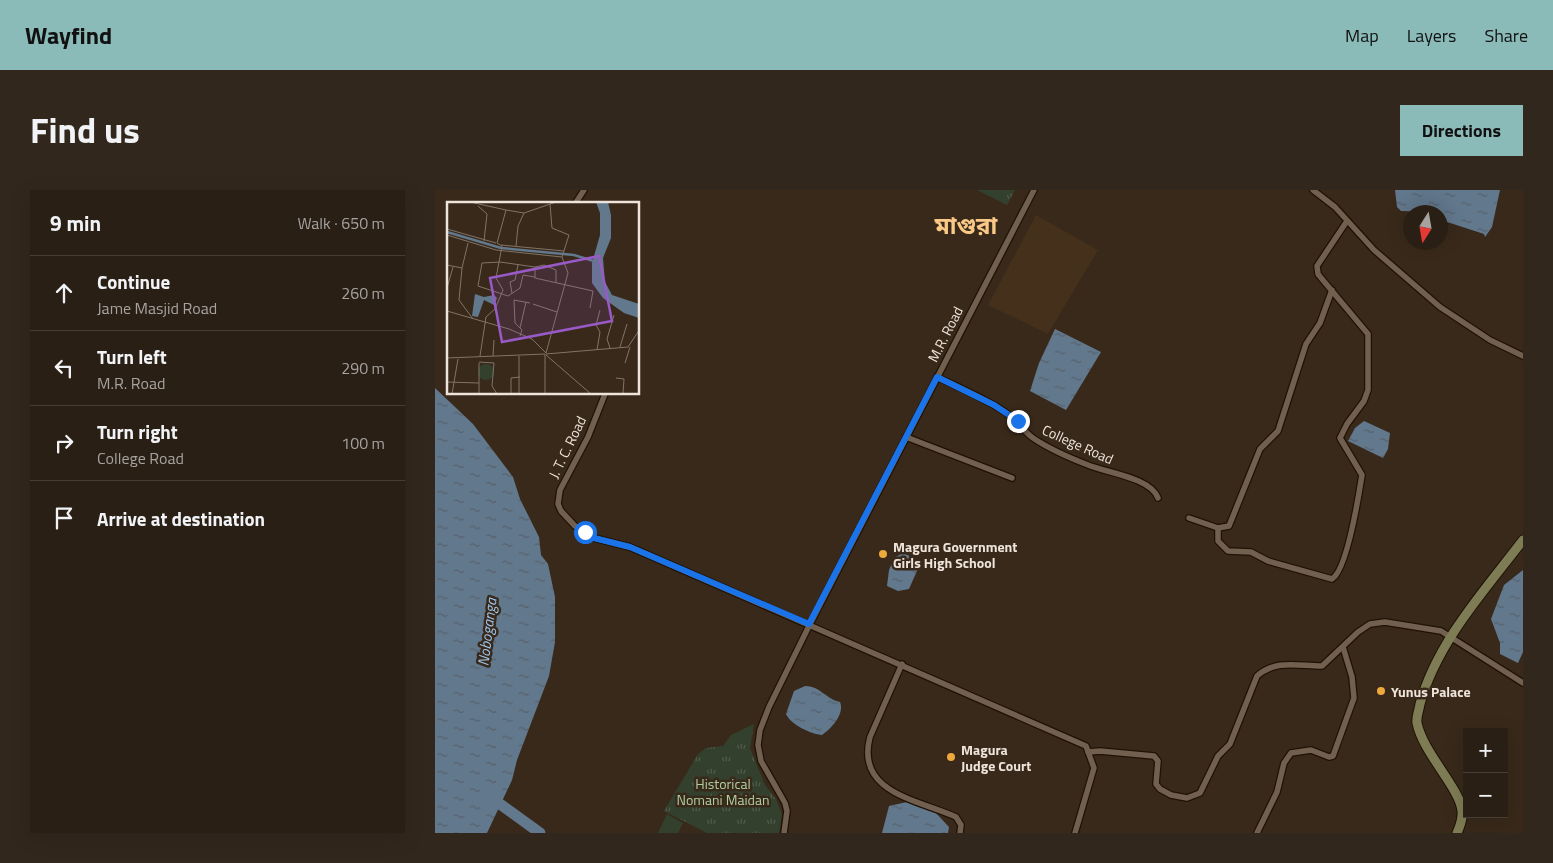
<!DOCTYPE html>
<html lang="en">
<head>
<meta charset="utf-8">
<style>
  :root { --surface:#2a1f14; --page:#32271d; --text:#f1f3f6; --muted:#a5a2a0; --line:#463d34; --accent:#8bbbb9 }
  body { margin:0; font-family:"Titillium Web","Noto Sans Bengali",sans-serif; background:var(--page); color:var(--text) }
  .controls { position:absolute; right:15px; bottom:15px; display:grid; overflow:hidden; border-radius:0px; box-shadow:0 5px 20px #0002 }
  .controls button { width:45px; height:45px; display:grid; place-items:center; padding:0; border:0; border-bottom:1px solid var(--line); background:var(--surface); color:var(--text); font:25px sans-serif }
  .compass { position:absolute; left:968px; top:15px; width:45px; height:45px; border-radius:50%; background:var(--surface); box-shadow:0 5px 20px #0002; rotate:191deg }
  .stop { position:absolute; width:15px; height:15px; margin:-11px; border:4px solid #1a73e8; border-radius:50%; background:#fff }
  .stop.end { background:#1a73e8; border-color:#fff; box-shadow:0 1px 5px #0008 }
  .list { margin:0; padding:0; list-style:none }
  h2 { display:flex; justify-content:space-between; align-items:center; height:65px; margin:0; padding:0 20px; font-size:21px }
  h2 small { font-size:16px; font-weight:400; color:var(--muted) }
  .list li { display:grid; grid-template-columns:32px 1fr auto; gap:15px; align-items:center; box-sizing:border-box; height:75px; padding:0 20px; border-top:1px solid var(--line) }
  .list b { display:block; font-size:19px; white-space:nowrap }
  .list p { margin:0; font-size:16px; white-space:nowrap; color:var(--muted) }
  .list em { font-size:16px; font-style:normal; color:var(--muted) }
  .icon { flex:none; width:28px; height:28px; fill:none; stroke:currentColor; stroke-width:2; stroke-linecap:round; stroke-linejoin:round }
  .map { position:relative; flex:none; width:1088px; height:643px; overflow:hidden; border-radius:0px }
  header { display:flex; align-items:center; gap:30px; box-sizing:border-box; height:70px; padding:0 25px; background:var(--accent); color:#111 }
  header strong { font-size:24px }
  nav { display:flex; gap:28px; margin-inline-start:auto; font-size:18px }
  .intro { display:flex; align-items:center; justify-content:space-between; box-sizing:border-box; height:120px; padding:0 30px }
  h1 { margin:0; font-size:35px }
  .button { padding:12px 22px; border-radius:0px; background:var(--accent); color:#111; font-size:18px; font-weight:700 }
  main { display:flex; gap:30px; padding:0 30px }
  aside { flex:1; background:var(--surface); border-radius:0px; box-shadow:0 5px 20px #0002 }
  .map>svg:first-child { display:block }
  .built { fill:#44301b }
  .grass { fill:#33402e }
  .park { fill:url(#park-tufts) }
  .water { fill:url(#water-ripples) }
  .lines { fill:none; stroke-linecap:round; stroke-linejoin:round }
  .river { stroke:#62788d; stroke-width:11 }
  .street-casing { stroke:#1f1204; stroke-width:8 }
  .secondary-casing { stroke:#1f1204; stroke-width:11 }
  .street { stroke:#71604f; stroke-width:5.5 }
  .secondary { stroke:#7d7c54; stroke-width:9 }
  .route { stroke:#1a73e8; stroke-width:6 }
  .poi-dot { fill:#eea83c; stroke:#38291a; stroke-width:2 }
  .labels { text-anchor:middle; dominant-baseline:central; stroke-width:5; stroke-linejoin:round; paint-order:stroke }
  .street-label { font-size:14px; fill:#eee4db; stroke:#38291a }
  .poi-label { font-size:14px; font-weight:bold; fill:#eee4db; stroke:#38291a; text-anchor:start }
  .park-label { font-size:14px; fill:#afcfa1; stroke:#38291a }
  .water-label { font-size:15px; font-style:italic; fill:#9fc7f0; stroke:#38291a }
  .town-label { font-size:24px; font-weight:bold; fill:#fac887; stroke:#38291a }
  .inset-river { fill:none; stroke:#62788d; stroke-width:2.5 }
  .inset-road { fill:none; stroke:#817467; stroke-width:1 }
  .view { fill:#985ac6; fill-opacity:0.15; stroke:#985ac6; stroke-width:2.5 }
  .inset-edge { fill:none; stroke:#eee4db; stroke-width:2.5 }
</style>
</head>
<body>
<header>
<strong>Wayfind</strong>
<nav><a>Map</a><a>Layers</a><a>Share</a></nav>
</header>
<div class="intro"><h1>Find us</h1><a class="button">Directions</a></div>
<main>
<aside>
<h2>9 min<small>Walk · 650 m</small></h2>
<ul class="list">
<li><svg class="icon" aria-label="ahead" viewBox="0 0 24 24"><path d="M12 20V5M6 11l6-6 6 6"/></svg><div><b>Continue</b><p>Jame Masjid Road</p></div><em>260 m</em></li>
<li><svg class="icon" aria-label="left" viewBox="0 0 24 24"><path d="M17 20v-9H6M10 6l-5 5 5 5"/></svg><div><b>Turn left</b><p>M.R. Road</p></div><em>290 m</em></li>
<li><svg class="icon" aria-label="right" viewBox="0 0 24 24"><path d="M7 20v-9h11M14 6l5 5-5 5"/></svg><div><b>Turn right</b><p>College Road</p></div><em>100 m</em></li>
<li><svg class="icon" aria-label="arrive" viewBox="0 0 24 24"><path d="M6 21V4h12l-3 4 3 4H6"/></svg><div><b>Arrive at destination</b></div></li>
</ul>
</aside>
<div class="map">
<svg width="1088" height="643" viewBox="0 0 1088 643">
  <defs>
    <pattern id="park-tufts" width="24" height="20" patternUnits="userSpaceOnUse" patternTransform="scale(1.25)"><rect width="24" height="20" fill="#33402e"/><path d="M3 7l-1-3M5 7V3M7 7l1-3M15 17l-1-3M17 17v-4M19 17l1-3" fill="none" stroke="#515b4c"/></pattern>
    <pattern id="water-ripples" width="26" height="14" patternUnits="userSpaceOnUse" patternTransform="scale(1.25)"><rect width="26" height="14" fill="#62788d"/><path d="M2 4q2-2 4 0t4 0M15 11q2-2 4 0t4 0" fill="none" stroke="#56616b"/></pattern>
  </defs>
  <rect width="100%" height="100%" fill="#38291a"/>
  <polygon class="built" points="601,25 663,60 613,144 553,115"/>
  <polygon class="grass" points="232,624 248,633 243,643 223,643"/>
  <g class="park">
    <polygon points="542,0 580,0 572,15"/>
    <polygon points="319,534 315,558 330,595 341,609 347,624 344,643 272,643 229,621 263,564 271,558 288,556 296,545"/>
  </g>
  <g class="water">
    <polygon points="960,0 1065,0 1057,37 1050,47 1049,44 1006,30 1006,22 966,21 962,17"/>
    <polygon points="620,139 666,162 631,220 595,201 604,173"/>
    <polygon points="0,198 38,234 78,287 85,309 104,347 106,365 113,374 120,407 120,452 114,486 82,570 77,590 52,643 0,643"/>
    <polygon points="929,231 955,243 953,259 948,268 913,251 920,238"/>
    <polygon points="468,363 483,370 485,374 474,399 463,401 452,396 454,380 459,368"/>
    <polygon points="1088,380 1088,462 1083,473 1065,464 1065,453 1056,429 1069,395"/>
    <path d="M370,496c15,0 21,13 35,16 5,12 -9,27 -18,33 -11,-1 -31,-10 -36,-21l8,-23z"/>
    <polygon points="472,612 500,622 514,637 513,643 447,643 454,616"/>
  </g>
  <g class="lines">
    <polyline class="river" points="54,606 105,643"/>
    <g class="street-casing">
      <g id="street">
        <polyline points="878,0 900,17 939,60 1005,117 1055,150 1088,166"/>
        <polyline points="140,14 149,0"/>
        <path d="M502,187c23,11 47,21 68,35 11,7 18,19 28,26 16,11 37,20 55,27 20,8 63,13 70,33"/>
        <polyline points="170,204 153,247 125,300 123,314 126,321 140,336 159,348 195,357 651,556 659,578 640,643"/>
        <polyline points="471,247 577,288"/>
        <path d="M754,328l29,10v13l10,10 23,1 17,9 64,18c15,-9 27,-85 30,-104l-22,-37 7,-14 17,-23 4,-11v-56l-46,-55 -4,-5 -1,-8 30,-45"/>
        <polyline points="783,338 794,336 825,259 843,241 871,154 885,133 897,100"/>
        <path d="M467,474l-32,73c-15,56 49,63 86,80l5,8 -1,8"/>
        <path d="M653,562l12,-1 54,5 4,5 -2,23 4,5 11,6 16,3 13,-5 18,-37 12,-12 27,-68c19,-17 41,-10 65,-10l36,-34 12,-8 15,-2 56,9 82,52"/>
        <polyline points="349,643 352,621 350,613 326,571 323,555 325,540 334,517 375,434 599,0"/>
        <polyline points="822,643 842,602 849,573 856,563 876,560 894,567 898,566 919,508 917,487 908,457"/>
      </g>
    </g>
    <g class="secondary-casing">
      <path id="secondary" d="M1022,643c3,-7 6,-14 5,-22 -2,-23 -39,-58 -45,-88 -1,-5 2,-13 3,-19 17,-62 65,-114 103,-164"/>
    </g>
    <use href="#street" class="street"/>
    <use href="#secondary" class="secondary"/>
  </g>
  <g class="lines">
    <polyline class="route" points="150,342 159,348 195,357 374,434 502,187 559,215 583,231"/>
  </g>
  <g class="poi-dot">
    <circle cx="448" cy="364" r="5"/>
    <circle cx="946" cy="501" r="5"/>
    <circle cx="516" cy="567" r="5"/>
  </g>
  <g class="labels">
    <g class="street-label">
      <text transform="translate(510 144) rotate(-63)">M.R. Road</text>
      <text transform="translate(643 254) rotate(24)">College Road</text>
      <text transform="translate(132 257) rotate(-64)">J. T. C. Road</text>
    </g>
    <g class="poi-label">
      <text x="458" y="356">Magura Government<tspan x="458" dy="16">Girls High School</tspan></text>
      <text x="956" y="501">Yunus Palace</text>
      <text x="526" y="559">Magura<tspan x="526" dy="16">Judge Court</tspan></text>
    </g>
    <g class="park-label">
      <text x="288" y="593">Historical<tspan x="288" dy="16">Nomani Maidan</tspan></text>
    </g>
    <g class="water-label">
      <text transform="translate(52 442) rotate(-83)">Noboganga</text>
    </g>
    <g class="town-label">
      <text x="531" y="35">মাগুরা</text>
    </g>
  </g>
  <g transform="translate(12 12)">
    <rect width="192" height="192" fill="#38291a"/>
    <path d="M31 170a8 8 0 1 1 16 0a8 8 0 1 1-16 0Z" fill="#33402e"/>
    <path d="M149,0h12l3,13v23l-8,20 2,24 7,13 27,9v14l-15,-5 -21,-15 -11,-15v-20l8,-28v-22zM28,92l9,3 10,-2 3,3 -3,7 -10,-5 -6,17 -6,-1z" fill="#62788d"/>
    <path class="inset-river" d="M0,30l54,16 73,7 23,7"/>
    <path class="inset-road" d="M23,0l36,8 -9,33 5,3 -6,32 7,12 -8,19 -9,8 -6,39M31,4l9,8 -3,27M59,8l18,3 32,-11M0,27l49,14M0,33l49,15 66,7M54,43l63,6M69,44l2,-20 6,-13M0,63l15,3 -3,32 14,19M88,65l9,-2 12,5v12M15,66l6,-25M88,75l-12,-2 -3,13 -12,8 -30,-10 4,-23 18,-1 35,5v11l58,13 -3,17M0,86l6,-21M65,91l-2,-11 5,-2 3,-15M86,102l24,8M0,109l62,18 23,10 14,14M73,126l6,-26M73,134l2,-6 -7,-7 -1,-23 16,3M173,145l7,-23M163,146l-3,-9 7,-24M150,148l3,-18 -4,-7 4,-15M99,151l22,-80 -6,-16 7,-22 -17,-7 -2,-24M99,152l82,-7 12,-18M99,153l45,39M46,154l1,-16M0,156l98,-4M32,160l15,1 -2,23 5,8M32,161v31M178,161l5,-16M169,176l8,1 -1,15M0,180l32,1M5,192l6,-35M64,192v-16l9,-1M72,192v-38M98,192v-40"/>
    <path class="view" d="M152,54l13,65 -110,21 -12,-64z"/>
    <rect width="192" height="192" class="inset-edge"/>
  </g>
</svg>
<div class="controls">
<button>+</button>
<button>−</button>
</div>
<svg class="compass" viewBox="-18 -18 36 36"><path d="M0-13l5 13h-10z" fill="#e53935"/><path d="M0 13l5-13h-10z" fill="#a5a2a0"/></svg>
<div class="stop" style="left:150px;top:342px"></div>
<div class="stop end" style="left:583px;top:231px"></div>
</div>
</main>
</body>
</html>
